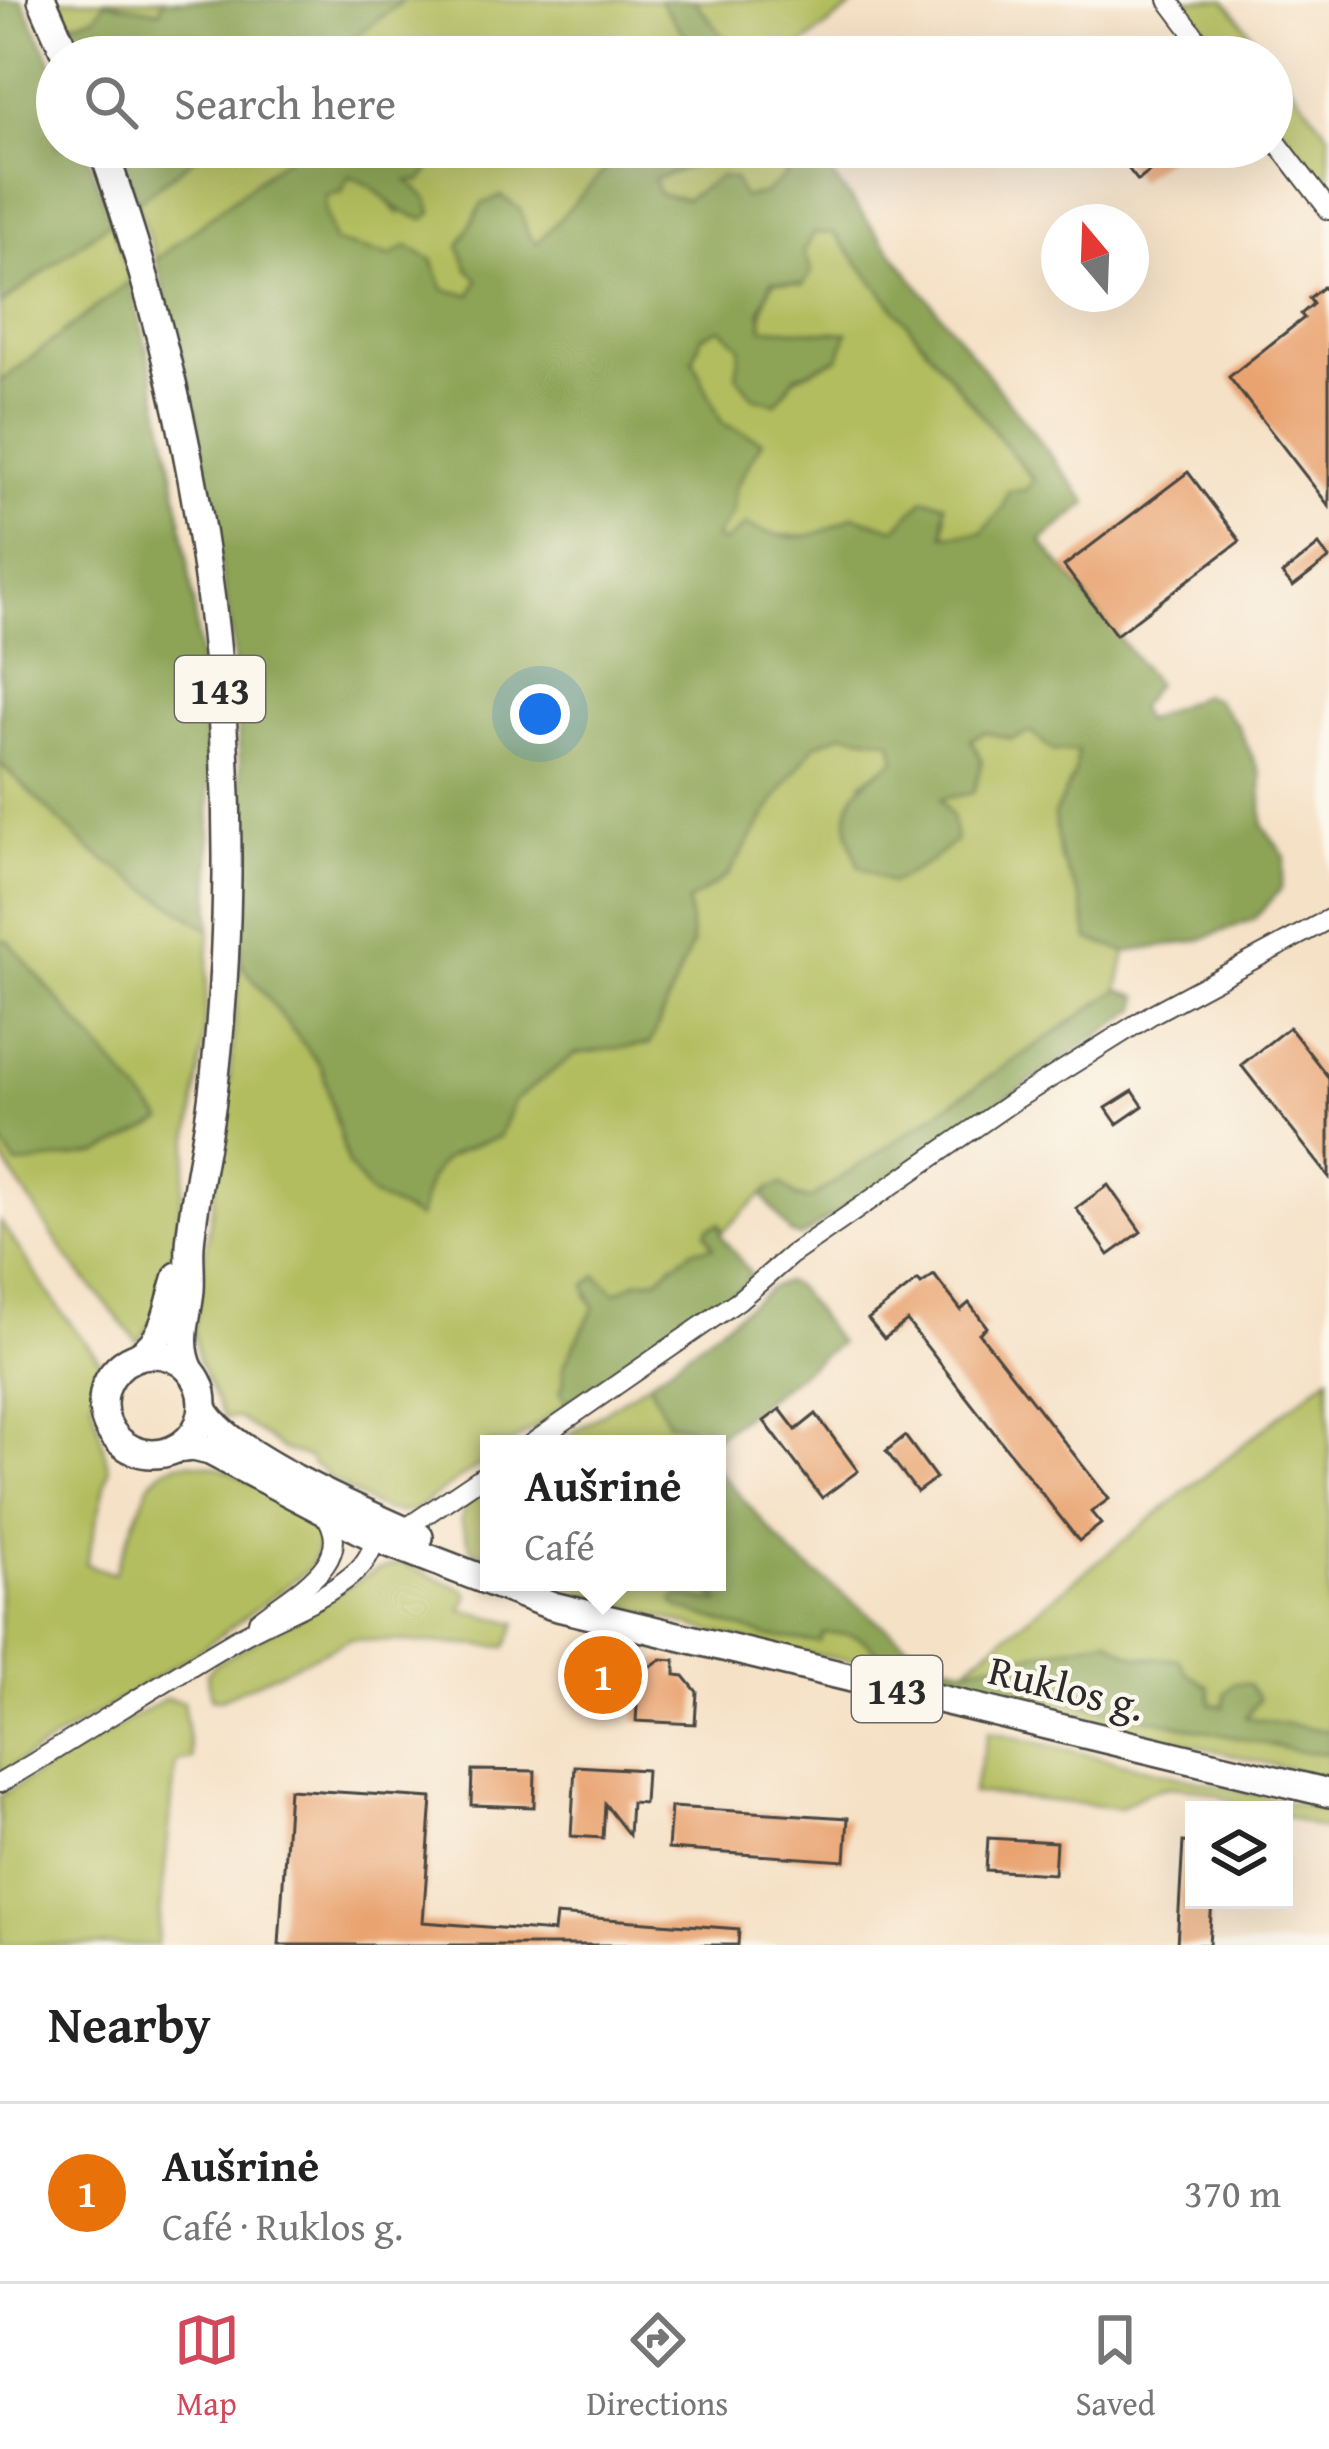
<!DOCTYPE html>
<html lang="en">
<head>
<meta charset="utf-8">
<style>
  :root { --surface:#fff; --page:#f6f6f6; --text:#222; --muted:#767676; --line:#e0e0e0; --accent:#d1495b }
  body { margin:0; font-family:"Gentium Book Plus",serif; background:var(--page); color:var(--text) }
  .controls { position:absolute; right:36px; bottom:36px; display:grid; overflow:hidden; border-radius:0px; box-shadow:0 12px 48px #0002 }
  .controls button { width:108px; height:108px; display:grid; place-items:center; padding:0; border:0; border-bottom:3px solid var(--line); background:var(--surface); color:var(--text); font:60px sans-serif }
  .compass { position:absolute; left:1041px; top:204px; width:108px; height:108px; border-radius:50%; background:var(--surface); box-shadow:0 12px 48px #0002; rotate:341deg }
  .you { position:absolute; left:540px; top:714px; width:42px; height:42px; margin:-30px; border:9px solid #fff; border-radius:50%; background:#1a73e8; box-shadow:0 0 0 18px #1a73e833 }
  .badge { display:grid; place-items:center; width:78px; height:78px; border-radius:50%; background:var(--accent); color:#fff; font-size:39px; font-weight:700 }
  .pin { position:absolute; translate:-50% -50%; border:6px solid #fff; box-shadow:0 3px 12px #0006 }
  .popup { position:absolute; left:480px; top:1435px; width:246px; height:156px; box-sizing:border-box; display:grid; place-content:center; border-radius:0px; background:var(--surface); filter:drop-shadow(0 3px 9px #0005); font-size:39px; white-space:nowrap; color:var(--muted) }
  .popup b { font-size:45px; color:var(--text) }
  .popup::after { content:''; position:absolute; left:50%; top:100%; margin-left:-24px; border:24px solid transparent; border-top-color:var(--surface) }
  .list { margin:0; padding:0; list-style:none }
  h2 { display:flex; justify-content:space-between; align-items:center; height:156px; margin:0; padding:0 48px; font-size:51px }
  h2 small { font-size:39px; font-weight:400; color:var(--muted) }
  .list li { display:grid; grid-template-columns:78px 1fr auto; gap:36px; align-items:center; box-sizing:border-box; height:180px; padding:0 48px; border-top:3px solid var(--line) }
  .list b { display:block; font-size:45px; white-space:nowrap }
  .list p { margin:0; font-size:39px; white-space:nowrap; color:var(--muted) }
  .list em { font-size:39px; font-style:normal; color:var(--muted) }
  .icon { flex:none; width:66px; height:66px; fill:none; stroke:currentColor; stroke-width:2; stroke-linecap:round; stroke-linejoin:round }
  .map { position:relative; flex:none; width:1329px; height:1945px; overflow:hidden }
  .search { position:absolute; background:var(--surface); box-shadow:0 12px 48px #0002; left:36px; right:36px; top:36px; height:132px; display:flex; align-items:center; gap:30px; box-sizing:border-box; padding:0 42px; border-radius:66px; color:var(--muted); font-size:45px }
  .sheet { height:336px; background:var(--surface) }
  nav { display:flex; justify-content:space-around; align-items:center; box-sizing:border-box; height:168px; border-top:3px solid var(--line); background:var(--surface); font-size:33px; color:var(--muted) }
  nav a { display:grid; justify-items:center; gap:6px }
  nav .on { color:var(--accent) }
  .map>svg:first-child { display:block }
  .green { fill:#b2bd5f; stroke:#6e7445; stroke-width:3 }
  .forest { fill:#8da456; stroke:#5c6840; stroke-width:3; fill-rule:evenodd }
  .building { fill:#e9a36f }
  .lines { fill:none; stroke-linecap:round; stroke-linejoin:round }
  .minor-casing { stroke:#494642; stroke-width:22 }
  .primary-casing { stroke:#494642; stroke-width:32 }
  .minor { stroke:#fff; stroke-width:18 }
  .primary { stroke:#fff; stroke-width:27 }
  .labels { text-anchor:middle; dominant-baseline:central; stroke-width:9; stroke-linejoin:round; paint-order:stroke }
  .shield { fill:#fbf7ec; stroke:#696865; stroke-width:3 }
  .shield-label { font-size:39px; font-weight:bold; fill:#2b2b2b }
  .street-label { font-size:42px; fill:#2b2b2b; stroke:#fbf7ec }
</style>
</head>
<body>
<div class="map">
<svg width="1329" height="1945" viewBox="0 0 1329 1945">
  <rect width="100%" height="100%" fill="#fbf7ec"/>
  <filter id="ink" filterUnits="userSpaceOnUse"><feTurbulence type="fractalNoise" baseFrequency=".00833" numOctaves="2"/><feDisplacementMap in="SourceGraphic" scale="24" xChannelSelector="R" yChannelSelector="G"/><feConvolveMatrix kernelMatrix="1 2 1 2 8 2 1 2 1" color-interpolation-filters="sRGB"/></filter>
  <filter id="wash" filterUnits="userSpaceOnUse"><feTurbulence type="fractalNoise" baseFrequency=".004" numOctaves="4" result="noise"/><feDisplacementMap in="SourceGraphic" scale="48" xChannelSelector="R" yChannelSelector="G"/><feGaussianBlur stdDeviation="2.7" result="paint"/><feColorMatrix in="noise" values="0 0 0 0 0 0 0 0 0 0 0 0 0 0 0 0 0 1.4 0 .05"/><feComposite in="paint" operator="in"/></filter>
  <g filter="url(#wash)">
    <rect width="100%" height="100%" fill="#f5e1c6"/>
    <g class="green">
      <polygon points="59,0 163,0 161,11 96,16 69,24"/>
      <polygon points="404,0 659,0 701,57 328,57"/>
      <polygon points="694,0 861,0 787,57 739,57"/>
      <polygon points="1182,0 1225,0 1269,57 1226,57"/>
      <polygon points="1272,61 1329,134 1329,192 1272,117"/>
      <polygon points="209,147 300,147 156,260 137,202"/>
      <polygon points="435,147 445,147 452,155 472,154 475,147 626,147 537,244 528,235 478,279 472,295 444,291 432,260 370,253 334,242 325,211 325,194 342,191 348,176 369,182 399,214 406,180"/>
      <polygon points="703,147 767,147 787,175 763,194 743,197 720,177 687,199 659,194 654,179 672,171"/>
      <polygon points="111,221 130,281 0,382 0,305"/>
      <path d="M813,233h21l200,248 -53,52 -37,2 2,-19 -51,14 -41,-14 -37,20 -48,-1 -45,8 -10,-5 18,-24 3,-25 27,-48 -40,-18 -29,-63 8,-24 20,-8 20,19 -4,29 16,21 86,-39 7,-25 -84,-4c-1,-55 29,-55 51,-96z"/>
      <path d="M985,732l27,7 19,-7 22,18h26l-5,25 -20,40 6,41 21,44 8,39 37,13 -8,38 -308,209 -41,-10 -46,42 -4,-7 -10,26 -37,14 -14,14 -22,4 -21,11 -18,-17 -11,19 8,12 -31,60 1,16 -4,9 7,12 -57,40h-21v14l-74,52c-34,11 -60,-19 -89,-34v-4l-15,-9v-4l-29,-10 -43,-31h-15l-26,-58 -4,-31 32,-214 14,-153 82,106 26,97 71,53c14,-61 21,-62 80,-81l15,-36 61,-48 75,-9 42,-101 -4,-41 40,-27 56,-89 32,-42 28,-11 48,7 5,19 -35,23 78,16 30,-58z"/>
      <polygon points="0,763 90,850 210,930 203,1047 176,1236 154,1320 138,1342 67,1257 0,1155 0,1141 18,1165 162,1121 7,940 0,941"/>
      <path d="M0,1221l60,89 45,57 -13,33 17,70 -23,94 28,10 34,-87c35,-59 117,5 157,28l9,9 5,22 -10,23 -106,79 -203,126z"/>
      <path d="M1329,1376v355l-84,-14 5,-8 -39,-5 -2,-17 -45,-29c-23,6 -39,-5 -56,-19l-143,29z"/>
      <polygon points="649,1382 656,1399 688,1427 689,1444 556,1444"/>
      <polygon points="489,1486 489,1558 471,1548 461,1521 467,1501"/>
      <polygon points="401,1563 465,1590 468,1595 462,1610 517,1623 506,1647 351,1639 221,1699 211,1698 207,1673 214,1665 375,1571"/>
      <path d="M552,1582h152l15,21 -41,-7 145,37h30l18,10 9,13 42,6 35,15 350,76h22v26l-472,-118c-105,-13 -205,-46 -305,-79z"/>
      <polygon points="166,1698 183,1702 192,1759 176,1762 157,1945 0,1945 0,1796"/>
      <path d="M989,1731l340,81v19l-45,-15v-6c-68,0 -94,-51 -164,-2l-148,-15z"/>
    </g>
    <g class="forest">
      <polygon points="0,0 22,0 57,74 57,147 85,147 111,221 0,305"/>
      <polygon points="163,0 404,0 328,57 83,57 69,24 96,16 105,2 160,11"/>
      <polygon points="659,0 694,0 739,57 701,57"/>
      <polygon points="118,147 209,147 137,202"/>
      <path d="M300,147h135l-7,6v20l-7,8h-13l20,18 4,14 -7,6c-39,-7 -41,-32 -76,-43l-7,16 -16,3 -1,16 9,31 56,14 17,-10 25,14 12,30 27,5 7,-16 -10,-10 -9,-23 23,-42 19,-8 19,13 8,26 9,8 89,-96h77l-6,17 -43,15 5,15 27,5 34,-22 14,2 9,18 20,-3 24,-19 -20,-28h43l278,356 -47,38 115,143 -18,24 6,13 58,-26 13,4 23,27 23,49 2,51 22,31 -4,32 -27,30 -57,22 -71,11 -37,-13 -8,-39 -21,-44 -6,-41 20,-40 4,-24h-25l-22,-19 -19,7 -27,-7 -14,7 11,22 -9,32 -32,6 11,18 4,24 -26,21 -39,21 -32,-17c-23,-60 -13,-73 37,-107l-4,-18 -48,-8 -28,11 -32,42 -56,89 -40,27 4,41 -42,101 -75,10 -61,47 -15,36c-56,18 -69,22 -80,81l-48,-23 -23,-30 -26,-97 -82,-106 3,-149 -10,-168 -37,-233 -40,-152zM814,233h20l200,247 -9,10 -17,1 -5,17 -22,25 -37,2 1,-32 -21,-4 -29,30 -41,-13c-41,23 -61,29 -108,9l-22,18 -9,-5 17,-24 3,-26 27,-47 -40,-18 -29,-63 9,-24 19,-8 20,19 -5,28 17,22 23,6 20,-27 43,-18 8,-25 -85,-5 -1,-19 11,-28 31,4 9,-13 -8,-21z"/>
      <path d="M130,281c57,214 86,427 80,649l-120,-80 -90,-87v-381z"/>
      <polygon points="7,940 163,1121 100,1153 17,1165 0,1141 0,941"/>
      <polygon points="1118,990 1139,996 1138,1009 801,1237 791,1234 764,1197 769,1189 782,1184 798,1198 810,1199"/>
      <polygon points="720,1224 722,1237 750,1273 747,1283 567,1404 560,1392 564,1383 563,1367 594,1308 585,1286 596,1275 616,1293 636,1282 658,1278 692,1250 713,1247 706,1233 708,1228"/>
      <polygon points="785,1282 796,1287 839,1343 707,1444 689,1444 688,1427 668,1422 649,1382 772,1287"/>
      <path d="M717,1469l74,85 133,103 41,11 143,-29c29,24 37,18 71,20l9,15 21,13 2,17 13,3 1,-14 9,-10 15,1 10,16 -13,17 83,14v22h-22l-350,-76 -35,-15 -43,-6c-15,-23 -30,-23 -56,-23l-4,9 -53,-6 -87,-28 -6,-7 4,-5 42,6 -15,-20h13z"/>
    </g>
    <g id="blocks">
      <g class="building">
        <polygon points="1111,147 1180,147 1138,181"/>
        <polygon points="1323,287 1329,294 1329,506 1229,377 1304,318 1301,314 1313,304 1309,298"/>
        <polygon points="1188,472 1240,541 1116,635 1064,566"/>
        <polygon points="1319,545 1329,559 1293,587 1282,574"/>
        <polygon points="1289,1027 1329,1078 1329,1177 1241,1065"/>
        <polygon points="1133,1091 1143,1106 1117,1124 1106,1108"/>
        <polygon points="1108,1185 1141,1232 1109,1255 1076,1208"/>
        <polygon points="934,1275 961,1310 969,1303 987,1327 979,1333 1109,1499 1091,1512 1101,1524 1079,1541 907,1321 884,1339 868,1319 918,1280 921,1284"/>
        <polygon points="780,1409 796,1430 816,1414 858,1471 822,1498 764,1421"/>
        <polygon points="905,1436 936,1478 917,1492 886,1451"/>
        <polygon points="584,1657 626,1660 626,1665 651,1666 661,1659 675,1660 675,1675 684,1676 697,1692 695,1724 636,1721 637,1706 581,1703"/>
        <polygon points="575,1766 646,1770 644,1803 631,1802 629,1835 605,1804 603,1838 571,1836"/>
        <polygon points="472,1770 535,1771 534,1807 471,1805"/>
        <polygon points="289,1789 432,1798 423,1922 554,1932 556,1915 739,1929 738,1945 279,1945"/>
        <polygon points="671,1807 848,1818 845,1861 668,1849"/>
        <polygon points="988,1838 1056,1842 1054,1874 986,1870"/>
        <polygon points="1183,1842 1194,1843 1194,1900 1212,1900 1209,1945 1177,1945"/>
      </g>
    </g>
  </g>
  <g filter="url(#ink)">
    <use href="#blocks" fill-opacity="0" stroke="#494642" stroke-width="3"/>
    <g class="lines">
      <g class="minor-casing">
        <g id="minor">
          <polyline points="1168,0 1211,57"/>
          <polyline points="1272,136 1329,210"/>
          <polyline points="531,1444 739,1300 791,1255 1015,1100 1154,1013 1329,919"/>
          <polyline points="403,1530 489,1472"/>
          <path d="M258,1621c34,-28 101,-59 66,-108"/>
          <path d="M0,1783c78,-46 153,-95 231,-141 39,-24 85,-37 121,-67 15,-12 25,-30 22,-48"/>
        </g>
      </g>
      <g class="primary-casing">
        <g id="primary">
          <polyline points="42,0 67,57"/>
          <path d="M102,147c84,234 127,480 125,729 -1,72 -5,145 -14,217 -6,50 -19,101 -23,152 -1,15 1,30 0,45 -3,29 -13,52 0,80"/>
          <circle cx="153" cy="1404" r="50"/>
          <path d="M138,1356c29,-17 30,-51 40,-80"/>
          <path d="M203,1408c22,46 166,107 216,129"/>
          <polyline points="175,1449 193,1447 210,1451 376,1538 553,1606 1329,1793"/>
        </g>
      </g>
      <use href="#minor" class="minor"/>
      <use href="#primary" class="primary"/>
    </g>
  </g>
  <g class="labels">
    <g class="shield">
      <rect x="175" y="656" width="90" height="66" rx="9"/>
      <rect x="852" y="1656" width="90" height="66" rx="9"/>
    </g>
    <g class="shield-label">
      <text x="220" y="689">143</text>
      <text x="897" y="1689">143</text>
    </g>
    <g class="street-label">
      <text transform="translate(1067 1687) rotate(14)">Ruklos g.</text>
    </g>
  </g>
</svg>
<div class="controls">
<button><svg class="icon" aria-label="layers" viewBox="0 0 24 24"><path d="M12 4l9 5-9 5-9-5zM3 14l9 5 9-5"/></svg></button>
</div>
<svg class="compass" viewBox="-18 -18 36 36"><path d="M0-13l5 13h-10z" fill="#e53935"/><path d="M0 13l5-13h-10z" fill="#767676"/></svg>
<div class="you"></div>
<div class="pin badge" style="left:603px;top:1675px;background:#e8710a">1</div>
<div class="popup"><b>Aušrinė</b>Café</div>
<div class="search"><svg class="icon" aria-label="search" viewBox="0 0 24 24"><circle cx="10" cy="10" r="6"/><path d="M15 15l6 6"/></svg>Search here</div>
</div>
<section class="sheet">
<h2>Nearby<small></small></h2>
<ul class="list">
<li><span class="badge" style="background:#e8710a">1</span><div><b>Aušrinė</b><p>Café · Ruklos g.</p></div><em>370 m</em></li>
</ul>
</section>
<nav>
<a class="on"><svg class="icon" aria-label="map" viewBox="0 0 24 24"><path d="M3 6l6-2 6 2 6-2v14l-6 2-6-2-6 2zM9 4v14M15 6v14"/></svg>Map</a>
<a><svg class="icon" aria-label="directions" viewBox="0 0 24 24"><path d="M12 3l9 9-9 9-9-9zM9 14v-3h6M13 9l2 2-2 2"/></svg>Directions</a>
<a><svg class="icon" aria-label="saved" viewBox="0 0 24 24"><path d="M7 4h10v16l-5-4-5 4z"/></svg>Saved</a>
</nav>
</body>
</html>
